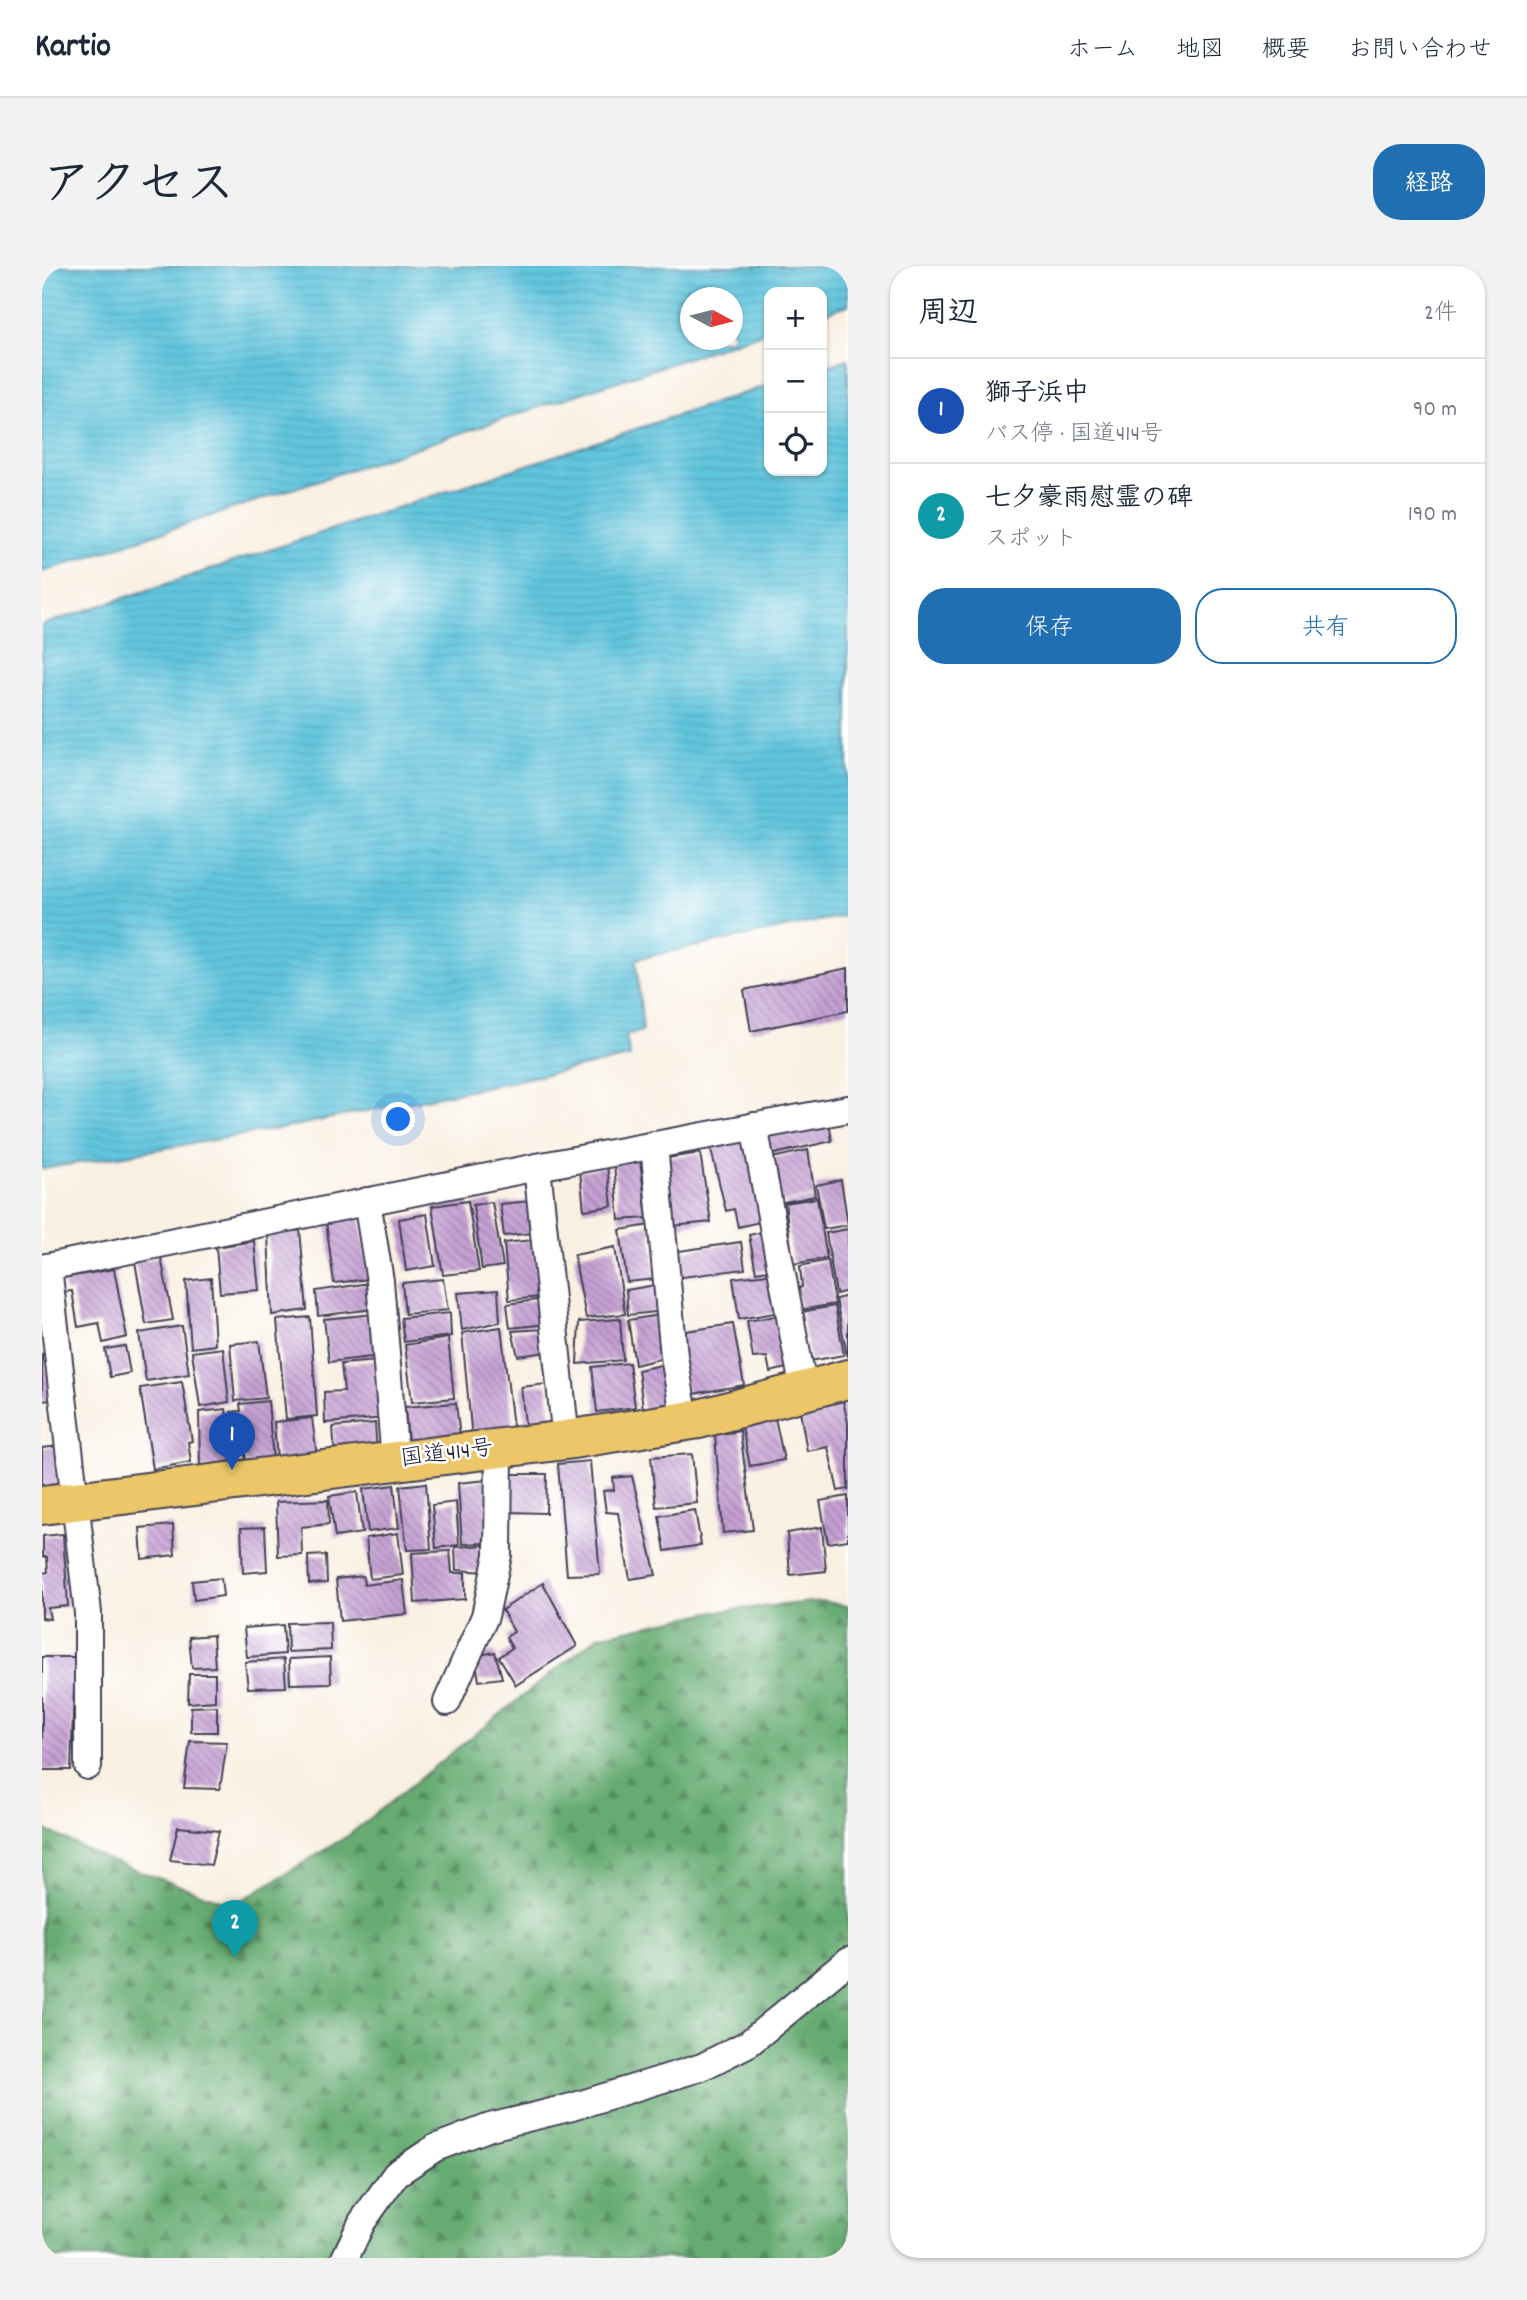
<!DOCTYPE html>
<html lang="ja">
<head>
<meta charset="utf-8">
<style>
  :root { --surface:#fff; --page:#f2f2f3; --text:#1f2937; --muted:#747a83; --line:#e0e1e3; --accent:#1f6fb2 }
  body { margin:0; font-family:Dekko,"Klee One",sans-serif; background:var(--page); color:var(--text) }
  .controls { position:absolute; right:21px; top:21px; display:grid; overflow:hidden; border-radius:14px; box-shadow:0 2px 5px #0004 }
  .controls button { width:63px; height:63px; display:grid; place-items:center; padding:0; border:0; border-bottom:2px solid var(--line); background:var(--surface); color:var(--text); font:35px sans-serif }
  .compass { position:absolute; left:638px; top:21px; width:63px; height:63px; border-radius:50%; background:var(--surface); box-shadow:0 2px 5px #0004; rotate:97deg }
  .you { position:absolute; left:357px; top:854px; width:24px; height:24px; margin:-18px; border:5px solid #fff; border-radius:50%; background:#1a73e8; box-shadow:0 0 0 10px #1a73e833 }
  .badge { display:grid; place-items:center; width:46px; height:46px; border-radius:50%; background:var(--accent); color:#fff; font-size:23px; font-weight:700 }
  .pin { position:absolute; translate:-50% -58px; filter:drop-shadow(0 2px 4px #0008) }
  .pin::after { content:''; position:absolute; top:37px; width:24px; height:21px; background:inherit; clip-path:polygon(0 0,100% 0,50% 100%) }
  .list { margin:0; padding:0; list-style:none }
  h2 { display:flex; justify-content:space-between; align-items:center; height:91px; margin:0; padding:0 28px; font-size:30px }
  h2 small { font-size:23px; font-weight:400; color:var(--muted) }
  .list li { display:grid; grid-template-columns:46px 1fr auto; gap:21px; align-items:center; box-sizing:border-box; height:105px; padding:0 28px; border-top:2px solid var(--line) }
  .list b { display:block; font-size:26px; white-space:nowrap }
  .list p { margin:0; font-size:23px; white-space:nowrap; color:var(--muted) }
  .list em { font-size:23px; font-style:normal; color:var(--muted) }
  .actions { display:flex; gap:14px; padding:21px 28px }
  .actions a { flex:1; padding:16px 0; border:2px solid var(--accent); border-radius:28px; text-align:center; font-size:24px; color:var(--accent) }
  .actions .main { background:var(--accent); color:#fff }
  .icon { flex:none; width:38px; height:38px; fill:none; stroke:currentColor; stroke-width:2; stroke-linecap:round; stroke-linejoin:round }
  .map { position:relative; flex:none; width:806px; height:1992px; overflow:hidden; border-radius:28px }
  header { display:flex; align-items:center; gap:42px; box-sizing:border-box; height:98px; padding:0 35px; background:var(--surface); border-bottom:2px solid var(--line) }
  header strong { font-size:33px }
  nav { display:flex; gap:38px; margin-inline-start:auto; font-size:24px }
  .intro { display:flex; align-items:center; justify-content:space-between; box-sizing:border-box; height:168px; padding:0 42px }
  h1 { margin:0; font-size:49px }
  .button { padding:18px 32px; border-radius:28px; background:var(--accent); color:#fff; font-size:24px; font-weight:700 }
  main { display:flex; gap:42px; padding:0 42px }
  aside { flex:1; background:var(--surface); border-radius:28px; box-shadow:0 2px 5px #0004 }
  .map>svg:first-child { display:block }
  .forest { fill:url(#forest-firs); stroke:#446756; stroke-width:2 }
  .water { fill:url(#water-rules); stroke:#41748c; stroke-width:2; fill-rule:evenodd }
  .building { fill:url(#building-back-hatch) }
  .lines { fill:none; stroke-linecap:round; stroke-linejoin:round }
  .street-casing { stroke:#424154; stroke-width:30 }
  .highway-casing { stroke:#424154; stroke-width:42 }
  .street { stroke:#fff; stroke-width:26 }
  .highway { stroke:#ecc669; stroke-width:38 }
  .labels { text-anchor:middle; dominant-baseline:central; stroke-width:5; stroke-linejoin:round; paint-order:stroke }
  .street-label { font-size:23px; fill:#22223b; stroke:#fff }
</style>
</head>
<body>
<header>
<strong>Kartio</strong>
<nav><a>ホーム</a><a>地図</a><a>概要</a><a>お問い合わせ</a></nav>
</header>
<div class="intro"><h1>アクセス</h1><a class="button">経路</a></div>
<main>
<div class="map">
<svg width="806" height="1992" viewBox="0 0 806 1992">
  <defs>
    <pattern id="forest-firs" width="22" height="20" patternUnits="userSpaceOnUse" patternTransform="scale(1.75)"><rect width="22" height="20" fill="#66ac72"/><path d="M5 1l3.5 6h-7zM16 11l3.5 6h-7z" fill="#548c5f"/></pattern>
    <pattern id="water-rules" width="6" height="5" patternUnits="userSpaceOnUse" patternTransform="scale(1.75)"><rect width="6" height="5" fill="#60c5de"/><path d="M0 2.5h6" fill="none" stroke="#53a9bf"/></pattern>
    <pattern id="building-back-hatch" width="6" height="6" patternUnits="userSpaceOnUse" patternTransform="scale(1.75)"><rect width="6" height="6" fill="#c5a0d3"/><path d="M-1 5l2 2M0 0l6 6M5-1l2 2" fill="none" stroke="#a082ac"/></pattern>
  </defs>
  <rect width="100%" height="100%" fill="#fff"/>
  <filter id="ink" filterUnits="userSpaceOnUse"><feTurbulence type="fractalNoise" baseFrequency=".0143" numOctaves="2"/><feDisplacementMap in="SourceGraphic" scale="14" xChannelSelector="R" yChannelSelector="G"/><feConvolveMatrix kernelMatrix="1 2 1 2 8 2 1 2 1" color-interpolation-filters="sRGB"/></filter>
  <filter id="wash" filterUnits="userSpaceOnUse"><feTurbulence type="fractalNoise" baseFrequency=".00686" numOctaves="4" result="noise"/><feDisplacementMap in="SourceGraphic" scale="28" xChannelSelector="R" yChannelSelector="G"/><feGaussianBlur stdDeviation="1.57" result="paint"/><feColorMatrix in="noise" values="0 0 0 0 0 0 0 0 0 0 0 0 0 0 0 0 0 1.4 0 .05"/><feComposite in="paint" operator="in"/></filter>
  <g filter="url(#wash)">
    <rect width="100%" height="100%" fill="#f9f0e2"/>
    <polygon class="forest" points="780,1335 806,1340 806,1992 0,1992 0,1562 66,1594 192,1639 307,1569 556,1370 669,1346"/>
    <g class="water">
      <path d="M0,0h806v39l-26,9v-22h-53v39l-727,241zM648,32h42v42h-42z"/>
      <polygon points="806,93 806,649 594,693 601,765 584,769 588,791 242,862 0,903 0,359 727,119 727,205 780,205 780,102"/>
    </g>
    <g id="blocks">
      <g class="building">
        <polygon points="806,702 806,745 709,765 702,724"/>
        <polygon points="787,855 790,875 728,889 724,868"/>
        <polygon points="708,871 726,954 696,961 692,943 684,945 668,879"/>
        <polygon points="766,884 773,930 737,937 730,892"/>
        <polygon points="658,887 669,956 631,960 619,893"/>
        <polygon points="598,894 605,952 577,954 572,898"/>
        <polygon points="565,900 570,940 542,944 538,905"/>
        <polygon points="799,914 806,959 782,963 774,919"/>
        <polygon points="775,932 785,992 751,998 743,937"/>
        <polygon points="426,935 437,1005 401,1009 390,940"/>
        <polygon points="488,935 491,967 462,970 458,938"/>
        <polygon points="450,936 461,1000 440,1003 431,939"/>
        <polygon points="385,948 393,1000 364,1005 357,953"/>
        <polygon points="318,951 327,1013 292,1017 284,956"/>
        <polygon points="608,959 614,1013 585,1016 578,964"/>
        <polygon points="806,963 806,1025 794,1028 784,967"/>
        <polygon points="258,964 265,1044 230,1049 226,969"/>
        <polygon points="730,964 737,1002 714,1006 707,969"/>
        <polygon points="491,974 498,1031 467,1034 462,977"/>
        <polygon points="212,975 217,1024 178,1027 174,981"/>
        <polygon points="699,976 703,1003 633,1012 630,986"/>
        <polygon points="573,981 583,1048 544,1052 532,989"/>
        <polygon points="119,991 131,1054 104,1058 93,996"/>
        <polygon points="786,994 793,1038 758,1044 755,1023 760,1021 758,1000"/>
        <polygon points="72,1003 85,1071 61,1077 57,1057 36,1061 30,1025 23,1026 20,1012"/>
        <polygon points="734,1007 739,1046 697,1053 691,1012"/>
        <polygon points="169,1012 173,1079 149,1082 144,1015"/>
        <polygon points="401,1013 406,1044 363,1048 360,1017"/>
        <polygon points="328,1017 332,1043 276,1050 274,1025"/>
        <polygon points="620,1018 623,1045 586,1049 584,1024"/>
        <polygon points="456,1024 458,1056 420,1064 416,1027"/>
        <polygon points="806,1030 806,1090 805,1090 794,1033"/>
        <polygon points="502,1033 505,1058 468,1062 465,1038"/>
        <polygon points="793,1040 802,1089 768,1095 759,1046"/>
        <polygon points="408,1047 409,1070 362,1076 359,1052"/>
        <polygon points="333,1048 338,1090 287,1096 282,1053"/>
        <polygon points="618,1049 625,1091 593,1099 586,1054"/>
        <polygon points="741,1049 749,1101 728,1106 725,1091 711,1092 705,1055"/>
        <polygon points="268,1051 275,1150 244,1153 235,1054"/>
        <polygon points="578,1053 581,1094 535,1098 537,1056"/>
        <polygon points="691,1058 702,1119 645,1129 637,1066"/>
        <polygon points="140,1060 147,1108 104,1115 97,1067"/>
        <polygon points="459,1061 472,1169 430,1173 420,1067"/>
        <polygon points="503,1063 504,1086 476,1090 470,1065"/>
        <polygon points="406,1072 412,1132 370,1136 363,1079"/>
        <polygon points="217,1075 224,1132 193,1135 188,1078"/>
        <polygon points="83,1080 88,1107 68,1111 63,1083"/>
        <polygon points="181,1082 187,1136 158,1141 150,1086"/>
        <polygon points="5,1087 9,1134 0,1135 0,1088"/>
        <polygon points="335,1095 344,1152 283,1157 282,1126 302,1125 299,1098"/>
        <polygon points="587,1097 593,1141 555,1146 550,1101"/>
        <polygon points="624,1098 631,1137 601,1142 596,1104"/>
        <polygon points="140,1116 150,1175 146,1176 149,1196 111,1203 98,1122"/>
        <polygon points="505,1118 510,1165 484,1166 479,1121"/>
        <polygon points="226,1135 231,1195 204,1198 203,1187 192,1187 189,1146 199,1145 198,1138"/>
        <polygon points="801,1135 806,1157 806,1223 796,1225 786,1181 765,1185 758,1145"/>
        <polygon points="414,1137 418,1172 366,1176 363,1141"/>
        <polygon points="184,1143 192,1201 158,1203 157,1146"/>
        <polygon points="270,1152 275,1191 235,1194 232,1156"/>
        <polygon points="733,1152 742,1194 708,1200 700,1161"/>
        <polygon points="333,1157 335,1187 293,1191 291,1161"/>
        <polygon points="698,1165 711,1264 681,1267 673,1169"/>
        <polygon points="17,1180 20,1223 0,1224 0,1182"/>
        <polygon points="650,1188 655,1237 614,1241 609,1191"/>
        <polygon points="548,1195 558,1308 525,1309 516,1198"/>
        <polygon points="469,1208 505,1208 504,1247 467,1246"/>
        <polygon points="590,1210 614,1309 588,1313 576,1247 564,1246 561,1225 572,1224 571,1212"/>
        <polygon points="445,1214 447,1249 441,1277 420,1278 416,1217"/>
        <polygon points="384,1217 389,1283 365,1284 358,1220"/>
        <polygon points="352,1219 357,1262 326,1266 321,1223"/>
        <polygon points="315,1226 320,1267 293,1271 287,1230"/>
        <polygon points="806,1230 806,1274 786,1277 778,1235"/>
        <polygon points="286,1234 287,1258 259,1261 260,1289 236,1290 234,1236"/>
        <polygon points="414,1236 417,1279 394,1282 390,1239"/>
        <polygon points="653,1244 659,1279 623,1285 617,1250"/>
        <polygon points="131,1259 133,1289 100,1293 98,1262"/>
        <polygon points="223,1261 225,1305 201,1307 199,1262"/>
        <polygon points="780,1261 784,1305 748,1309 745,1267"/>
        <polygon points="356,1267 361,1309 328,1313 324,1272"/>
        <polygon points="21,1268 26,1340 6,1342 8,1353 0,1352 0,1307 6,1306 5,1291 1,1291 1,1270"/>
        <polygon points="445,1279 445,1306 414,1304 413,1281"/>
        <polygon points="408,1285 410,1307 423,1307 423,1333 373,1337 370,1287"/>
        <polygon points="284,1289 285,1317 267,1318 266,1290"/>
        <polygon points="321,1310 322,1319 361,1314 365,1348 298,1355 294,1313"/>
        <polygon points="179,1312 181,1330 152,1334 150,1315"/>
        <polygon points="501,1317 535,1380 474,1419 457,1391 470,1382 464,1371 472,1366 460,1344"/>
        <polygon points="288,1356 289,1384 246,1386 245,1357"/>
        <polygon points="241,1359 243,1388 205,1391 202,1362"/>
        <polygon points="171,1369 173,1401 150,1402 147,1371"/>
        <polygon points="453,1386 460,1412 437,1415 433,1390"/>
        <polygon points="0,1391 33,1391 29,1504 0,1504"/>
        <polygon points="288,1391 289,1417 248,1418 247,1393"/>
        <polygon points="242,1393 244,1421 206,1422 203,1396"/>
        <polygon points="147,1408 173,1408 173,1435 146,1437"/>
        <polygon points="175,1440 175,1466 149,1466 149,1441"/>
        <polygon points="148,1475 185,1476 178,1523 142,1522"/>
        <polygon points="136,1561 177,1565 169,1599 128,1594"/>
      </g>
    </g>
  </g>
  <g filter="url(#ink)">
    <use href="#blocks" fill-opacity="0" stroke="#424154" stroke-width="2"/>
    <g class="lines">
      <g class="street-casing">
        <g id="street">
          <polyline points="712,860 762,1125"/>
          <polyline points="612,879 632,1090 643,1155"/>
          <polyline points="495,901 524,1174"/>
          <polyline points="325,935 338,1015 353,1195"/>
          <polyline points="6,1001 46,1347 46,1500"/>
          <polyline points="0,1002 495,901 806,843"/>
          <polyline points="405,1436 443,1350 456,1289 457,1182"/>
          <polyline points="303,1992 320,1956 354,1908 393,1882 448,1861 530,1841 660,1801 707,1777 806,1695"/>
        </g>
      </g>
      <g class="highway-casing">
        <polyline id="highway" points="0,1239 524,1174 657,1153 806,1113"/>
      </g>
      <use href="#street" class="street"/>
      <use href="#highway" class="highway"/>
    </g>
  </g>
  <g class="labels">
    <g class="street-label">
      <text transform="translate(405 1189) rotate(-7)">国道414号</text>
    </g>
  </g>
</svg>
<div class="controls">
<button>+</button>
<button>−</button>
<button><svg class="icon" aria-label="locate" viewBox="0 0 24 24"><circle cx="12" cy="12" r="6"/><path d="M12 2v4M12 18v4M2 12h4M18 12h4"/></svg></button>
</div>
<svg class="compass" viewBox="-18 -18 36 36"><path d="M0-13l5 13h-10z" fill="#e53935"/><path d="M0 13l5-13h-10z" fill="#747a83"/></svg>
<div class="you"></div>
<div class="pin badge" style="left:190px;top:1204px;background:#1a4fb4">1</div>
<div class="pin badge" style="left:193px;top:1692px;background:#0f9aa8">2</div>
</div>
<aside>
<h2>周辺<small>2件</small></h2>
<ul class="list">
<li><span class="badge" style="background:#1a4fb4">1</span><div><b>獅子浜中</b><p>バス停 · 国道414号</p></div><em>90 m</em></li>
<li><span class="badge" style="background:#0f9aa8">2</span><div><b>七夕豪雨慰霊の碑</b><p>スポット</p></div><em>190 m</em></li>
</ul>
<div class="actions"><a class="main">保存</a><a>共有</a></div>
</aside>
</main>
</body>
</html>
